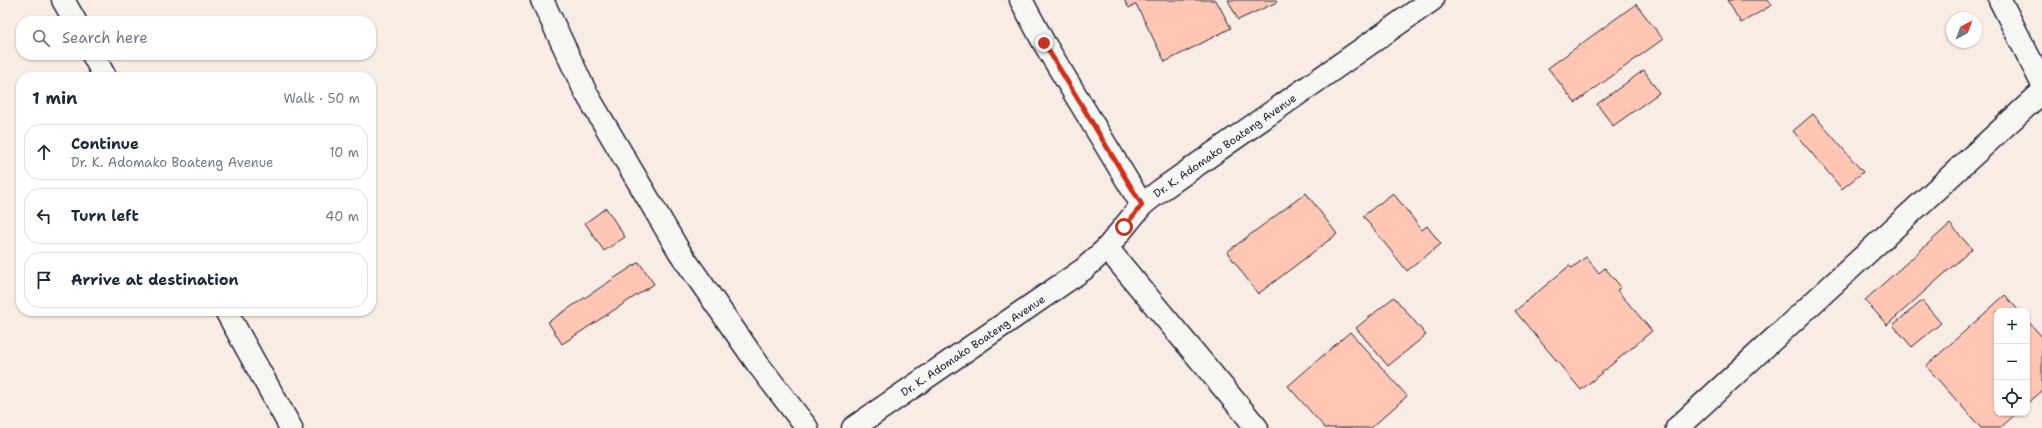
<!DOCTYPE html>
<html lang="en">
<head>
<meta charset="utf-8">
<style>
  :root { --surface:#fff; --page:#f6f6f7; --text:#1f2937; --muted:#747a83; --line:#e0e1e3 }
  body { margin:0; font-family:"Shantell Sans",sans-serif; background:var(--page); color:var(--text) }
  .controls { position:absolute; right:12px; bottom:12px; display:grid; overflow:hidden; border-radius:8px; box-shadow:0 1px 3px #0004 }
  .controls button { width:36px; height:36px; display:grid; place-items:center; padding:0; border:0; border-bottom:1px solid var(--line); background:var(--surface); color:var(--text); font:20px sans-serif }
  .compass { position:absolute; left:1946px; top:12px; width:36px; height:36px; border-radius:50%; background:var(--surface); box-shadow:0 1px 3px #0004; rotate:41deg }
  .stop { position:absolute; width:12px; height:12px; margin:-9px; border:3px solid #c8321e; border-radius:50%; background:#fff }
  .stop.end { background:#c8321e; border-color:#fff; box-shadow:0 1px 4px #0008 }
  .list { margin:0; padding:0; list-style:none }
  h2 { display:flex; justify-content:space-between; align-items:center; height:52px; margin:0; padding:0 16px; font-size:17px }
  h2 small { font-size:13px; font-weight:400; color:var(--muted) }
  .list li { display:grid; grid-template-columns:26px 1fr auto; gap:12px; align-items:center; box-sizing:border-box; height:56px; margin:0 8px 8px; padding:0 8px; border:1px solid var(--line); border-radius:16px }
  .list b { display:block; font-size:15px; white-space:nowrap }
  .list p { margin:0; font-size:13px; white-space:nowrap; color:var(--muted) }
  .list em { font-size:13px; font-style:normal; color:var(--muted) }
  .icon { flex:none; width:22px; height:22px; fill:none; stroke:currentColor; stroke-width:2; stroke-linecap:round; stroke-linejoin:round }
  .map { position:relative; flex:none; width:2042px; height:428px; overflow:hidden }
  .search { position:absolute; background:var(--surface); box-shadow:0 1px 3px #0004; left:16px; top:16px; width:360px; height:44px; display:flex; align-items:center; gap:10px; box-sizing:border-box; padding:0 14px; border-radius:16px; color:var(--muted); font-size:15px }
  .panel { position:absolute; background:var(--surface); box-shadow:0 1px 3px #0004; left:16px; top:72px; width:360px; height:244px; border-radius:16px }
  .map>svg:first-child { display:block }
  .building { fill:#ffc6b3; stroke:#22223b }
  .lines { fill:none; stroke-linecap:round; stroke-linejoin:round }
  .street-casing { stroke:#22223b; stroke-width:25 }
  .street { stroke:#f6f6f2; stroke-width:22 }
  .route { stroke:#c8321e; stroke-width:5 }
  .labels { text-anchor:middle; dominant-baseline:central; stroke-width:3.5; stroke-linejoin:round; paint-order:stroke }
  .street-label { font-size:11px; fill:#22223b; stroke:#f6f6f2 }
</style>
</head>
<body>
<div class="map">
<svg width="2042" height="428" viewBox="0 0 2042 428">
  <rect width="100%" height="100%" fill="#f8ece5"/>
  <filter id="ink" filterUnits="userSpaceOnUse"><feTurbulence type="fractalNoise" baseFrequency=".025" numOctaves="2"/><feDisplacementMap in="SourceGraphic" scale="8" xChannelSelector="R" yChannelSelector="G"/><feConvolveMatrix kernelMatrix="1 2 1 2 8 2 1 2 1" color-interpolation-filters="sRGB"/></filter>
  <g filter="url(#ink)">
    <g class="building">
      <polygon points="1124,0 1216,0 1231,28 1165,62 1136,4 1129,8"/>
      <polygon points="1228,0 1276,0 1277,2 1238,20"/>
      <polygon points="1727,0 1768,0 1772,5 1741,23"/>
      <polygon points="1636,4 1663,39 1575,103 1548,68"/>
      <polygon points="1644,70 1659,93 1613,126 1597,104"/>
      <polygon points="1813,114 1863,172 1842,189 1793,131"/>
      <polygon points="1306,193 1337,234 1258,294 1227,252"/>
      <polygon points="1393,193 1422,230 1427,226 1441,244 1407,271 1363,216"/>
      <polygon points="606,208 625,237 604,251 585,223"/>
      <polygon points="1950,224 1972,249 1887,325 1865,300"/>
      <polygon points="1586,257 1599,273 1605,268 1621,287 1617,290 1652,331 1581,390 1515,311 1569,266 1572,268"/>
      <polygon points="639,262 654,284 562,344 548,322"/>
      <polygon points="2005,295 2019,311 1997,311 1997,413 2017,413 2000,428 1981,428 1926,366"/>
      <polygon points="1394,297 1426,335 1388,366 1356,328"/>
      <polygon points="1922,301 1941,323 1912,347 1893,325"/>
      <polygon points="2027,320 2042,337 2042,391 2027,404"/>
      <polygon points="1350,332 1407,396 1371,428 1325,428 1288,386"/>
    </g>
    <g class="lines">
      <g class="street-casing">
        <g id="street">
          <polyline points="63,0 75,21"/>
          <polyline points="542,0 586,93 679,251 757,363 807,428"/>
          <polyline points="1021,0 1044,43 1142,205"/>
          <polyline points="2000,0 2042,83"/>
          <polyline points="93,55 105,77"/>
          <polyline points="1107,248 1257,428"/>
          <polyline points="226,311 291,428"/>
          <polyline points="853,428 1084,269 1107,248 1142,205 1161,190 1432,0"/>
          <polyline points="1677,428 2042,92"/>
        </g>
      </g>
      <use href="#street" class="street"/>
    </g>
  </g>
  <g class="lines" filter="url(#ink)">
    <polyline class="route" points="1044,43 1142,205 1124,227"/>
  </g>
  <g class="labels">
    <g class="street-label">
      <text transform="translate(1225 146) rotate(-35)">Dr. K. Adomako Boateng Avenue</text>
      <text transform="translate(973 346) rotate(-34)">Dr. K. Adomako Boateng Avenue</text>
    </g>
  </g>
</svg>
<div class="controls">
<button>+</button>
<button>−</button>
<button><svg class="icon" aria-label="locate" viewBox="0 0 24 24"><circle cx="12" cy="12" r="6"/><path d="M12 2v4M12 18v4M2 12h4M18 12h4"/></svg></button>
</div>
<svg class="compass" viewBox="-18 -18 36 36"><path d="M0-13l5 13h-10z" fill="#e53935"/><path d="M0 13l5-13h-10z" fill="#747a83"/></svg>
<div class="stop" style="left:1124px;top:227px"></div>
<div class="stop end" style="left:1044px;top:43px"></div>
<div class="search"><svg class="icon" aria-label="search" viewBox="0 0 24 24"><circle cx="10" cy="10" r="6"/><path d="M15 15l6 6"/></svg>Search here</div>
<section class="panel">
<h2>1 min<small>Walk · 50 m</small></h2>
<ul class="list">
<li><svg class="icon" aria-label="ahead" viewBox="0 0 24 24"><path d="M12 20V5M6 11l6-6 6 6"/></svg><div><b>Continue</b><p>Dr. K. Adomako Boateng Avenue</p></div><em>10 m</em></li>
<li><svg class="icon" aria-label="left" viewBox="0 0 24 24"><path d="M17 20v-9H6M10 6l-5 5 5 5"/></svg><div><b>Turn left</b></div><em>40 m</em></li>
<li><svg class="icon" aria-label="arrive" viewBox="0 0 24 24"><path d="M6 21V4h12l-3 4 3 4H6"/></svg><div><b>Arrive at destination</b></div></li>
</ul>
</section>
</div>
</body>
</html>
